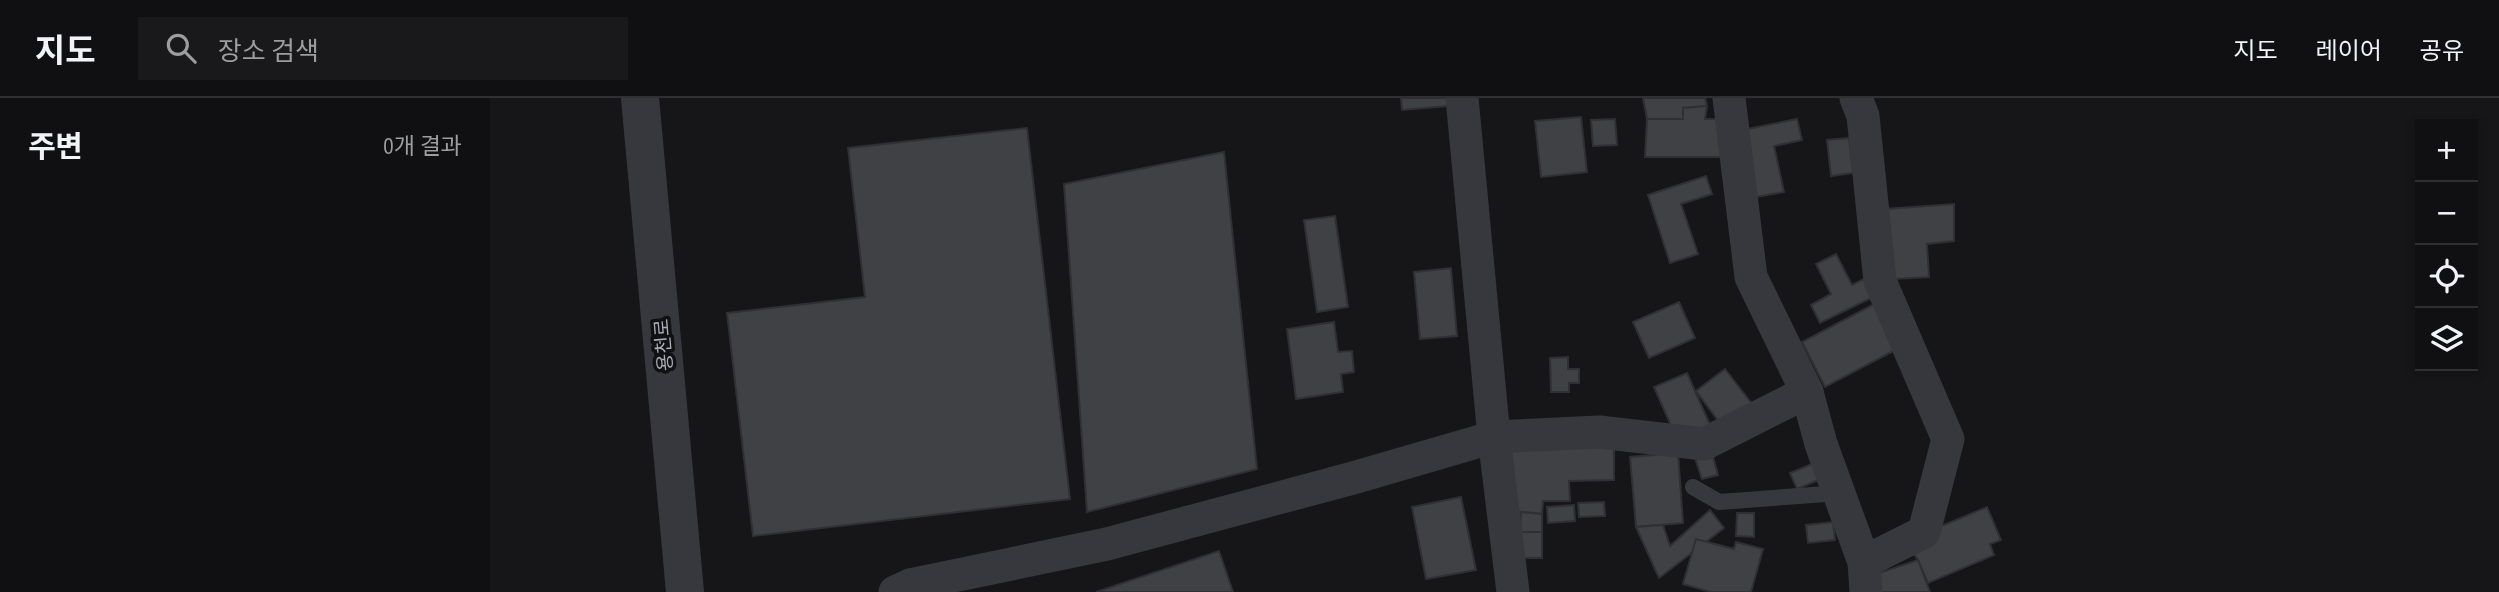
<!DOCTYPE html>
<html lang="ko">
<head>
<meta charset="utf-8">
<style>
  :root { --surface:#101012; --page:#19191b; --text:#f1f3f6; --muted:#9c9d9f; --line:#303032 }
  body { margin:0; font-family:"PT Sans Narrow","Noto Sans KR",sans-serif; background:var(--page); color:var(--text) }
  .controls { position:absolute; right:21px; top:21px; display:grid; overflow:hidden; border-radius:0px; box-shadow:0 4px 10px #0003 }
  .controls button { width:63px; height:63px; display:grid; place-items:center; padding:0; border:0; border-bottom:2px solid var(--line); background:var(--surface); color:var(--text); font:35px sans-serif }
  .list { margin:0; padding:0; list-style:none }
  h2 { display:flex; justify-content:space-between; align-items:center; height:91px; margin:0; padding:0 28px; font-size:30px }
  h2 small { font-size:23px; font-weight:400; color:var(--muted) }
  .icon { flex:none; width:38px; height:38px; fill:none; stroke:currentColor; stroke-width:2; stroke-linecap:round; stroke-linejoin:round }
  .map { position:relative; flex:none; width:2009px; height:494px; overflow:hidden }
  header { display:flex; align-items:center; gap:42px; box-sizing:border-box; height:98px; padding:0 35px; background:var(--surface); border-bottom:2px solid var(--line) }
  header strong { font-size:33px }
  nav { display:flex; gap:38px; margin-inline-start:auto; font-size:24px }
  .search { width:490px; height:63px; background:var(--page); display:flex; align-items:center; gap:18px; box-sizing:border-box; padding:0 24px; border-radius:0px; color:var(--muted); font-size:26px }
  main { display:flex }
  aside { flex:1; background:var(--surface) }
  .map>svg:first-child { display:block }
  .building { fill:#404145; stroke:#303034; stroke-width:2 }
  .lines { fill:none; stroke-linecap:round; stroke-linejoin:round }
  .service { stroke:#37383d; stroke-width:16 }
  .minor { stroke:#37383d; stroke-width:33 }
  .tertiary { stroke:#37383d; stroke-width:38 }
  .labels { text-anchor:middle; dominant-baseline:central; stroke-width:7; stroke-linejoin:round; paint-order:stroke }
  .street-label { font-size:19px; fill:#a8adb8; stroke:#111113 }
</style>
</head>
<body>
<header>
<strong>지도</strong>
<div class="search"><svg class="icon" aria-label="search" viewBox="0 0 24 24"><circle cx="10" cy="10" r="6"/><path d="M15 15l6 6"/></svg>장소 검색</div>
<nav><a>지도</a><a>레이어</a><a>공유</a></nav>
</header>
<main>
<aside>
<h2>주변<small>0개 결과</small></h2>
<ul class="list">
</ul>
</aside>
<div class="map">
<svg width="2009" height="494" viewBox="0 0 2009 494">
  <rect width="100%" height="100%" fill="#161618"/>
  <g class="building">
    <polygon points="911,0 957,0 958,8 912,12"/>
    <polygon points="1153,0 1215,0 1217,8 1193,10 1193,21 1157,21"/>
    <polygon points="1217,8 1215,21 1229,21 1231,59 1155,59 1157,21 1193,21 1193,10"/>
    <polygon points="1091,19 1097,74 1051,79 1045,23"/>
    <polygon points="1125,21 1127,47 1103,48 1101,22"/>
    <polygon points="1307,21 1312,42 1284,48 1294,94 1266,99 1252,32"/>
    <polygon points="537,30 580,401 263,438 237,215 375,199 358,50"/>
    <polygon points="1359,40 1363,75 1341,78 1337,42"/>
    <polygon points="734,54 767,371 597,414 574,86"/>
    <polygon points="1216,78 1222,96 1191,106 1208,156 1180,165 1158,97"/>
    <polygon points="1464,106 1464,143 1437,146 1439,179 1404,181 1395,111"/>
    <polygon points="845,118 858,209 827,214 814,122"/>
    <polygon points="1346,156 1362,187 1378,179 1387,197 1330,225 1321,207 1341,196 1326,166"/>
    <polygon points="961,170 967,238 930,241 924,174"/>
    <polygon points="1189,204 1205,240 1159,260 1143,224"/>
    <polygon points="1386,205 1409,250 1335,289 1312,244"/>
    <polygon points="844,224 848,254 862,253 864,274 851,276 853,294 806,301 797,231"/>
    <polygon points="1078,259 1078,271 1089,271 1089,285 1079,285 1079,294 1061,294 1060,260"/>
    <polygon points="1235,271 1263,307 1233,329 1206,293"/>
    <polygon points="1197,275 1220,327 1187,341 1164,289"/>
    <polygon points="1124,345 1124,382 1079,383 1080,403 1053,403 1052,416 1021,413 1015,350"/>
    <polygon points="1188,355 1193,425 1146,429 1140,359"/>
    <polygon points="1222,355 1228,377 1212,381 1205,360"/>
    <polygon points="1329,363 1336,379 1307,391 1300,375"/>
    <polygon points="971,399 986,472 936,481 922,409"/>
    <polygon points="1114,404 1115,418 1089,419 1088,405"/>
    <polygon points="1084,407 1085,423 1058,425 1057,409"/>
    <polygon points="1497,409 1511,442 1500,446 1504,457 1438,485 1428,462 1423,455 1437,434"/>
    <polygon points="1220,412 1234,430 1169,480 1146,429 1173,427 1180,448"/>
    <polygon points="1031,414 1052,416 1052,434 1030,434"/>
    <polygon points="1247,415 1264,415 1264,439 1246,438"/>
    <polygon points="1343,424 1345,442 1318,445 1316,427"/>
    <rect x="1030" y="434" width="22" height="26"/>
    <polygon points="1206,441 1244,451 1246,444 1273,451 1261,494 1221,494 1193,486"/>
    <polygon points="729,453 743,494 606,494"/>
    <polygon points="1428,462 1440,494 1386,494 1380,478"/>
  </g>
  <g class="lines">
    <polyline class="service" points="1203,389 1229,404 1349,395"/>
    <g class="minor">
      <polyline points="972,0 1004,339 1023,494"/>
      <polyline points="1239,0 1261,179 1317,294 1331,346 1374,464 1376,494"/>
      <polyline points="1366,0 1373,18 1390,183 1458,341 1434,434 1374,464"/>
      <polyline points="405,494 420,487 617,446 863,380 1004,339 1109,334 1214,346 1317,294"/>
    </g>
    <polyline class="tertiary" points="150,0 195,494"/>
  </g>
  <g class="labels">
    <g class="street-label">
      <text transform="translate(173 247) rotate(-95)">용천로</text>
    </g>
  </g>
</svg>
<div class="controls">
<button>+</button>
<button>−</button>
<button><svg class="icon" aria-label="locate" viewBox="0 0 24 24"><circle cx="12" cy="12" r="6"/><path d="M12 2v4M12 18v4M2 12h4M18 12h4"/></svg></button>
<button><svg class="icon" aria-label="layers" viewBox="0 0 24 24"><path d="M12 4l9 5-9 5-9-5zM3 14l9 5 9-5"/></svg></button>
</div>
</div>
</main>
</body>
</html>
